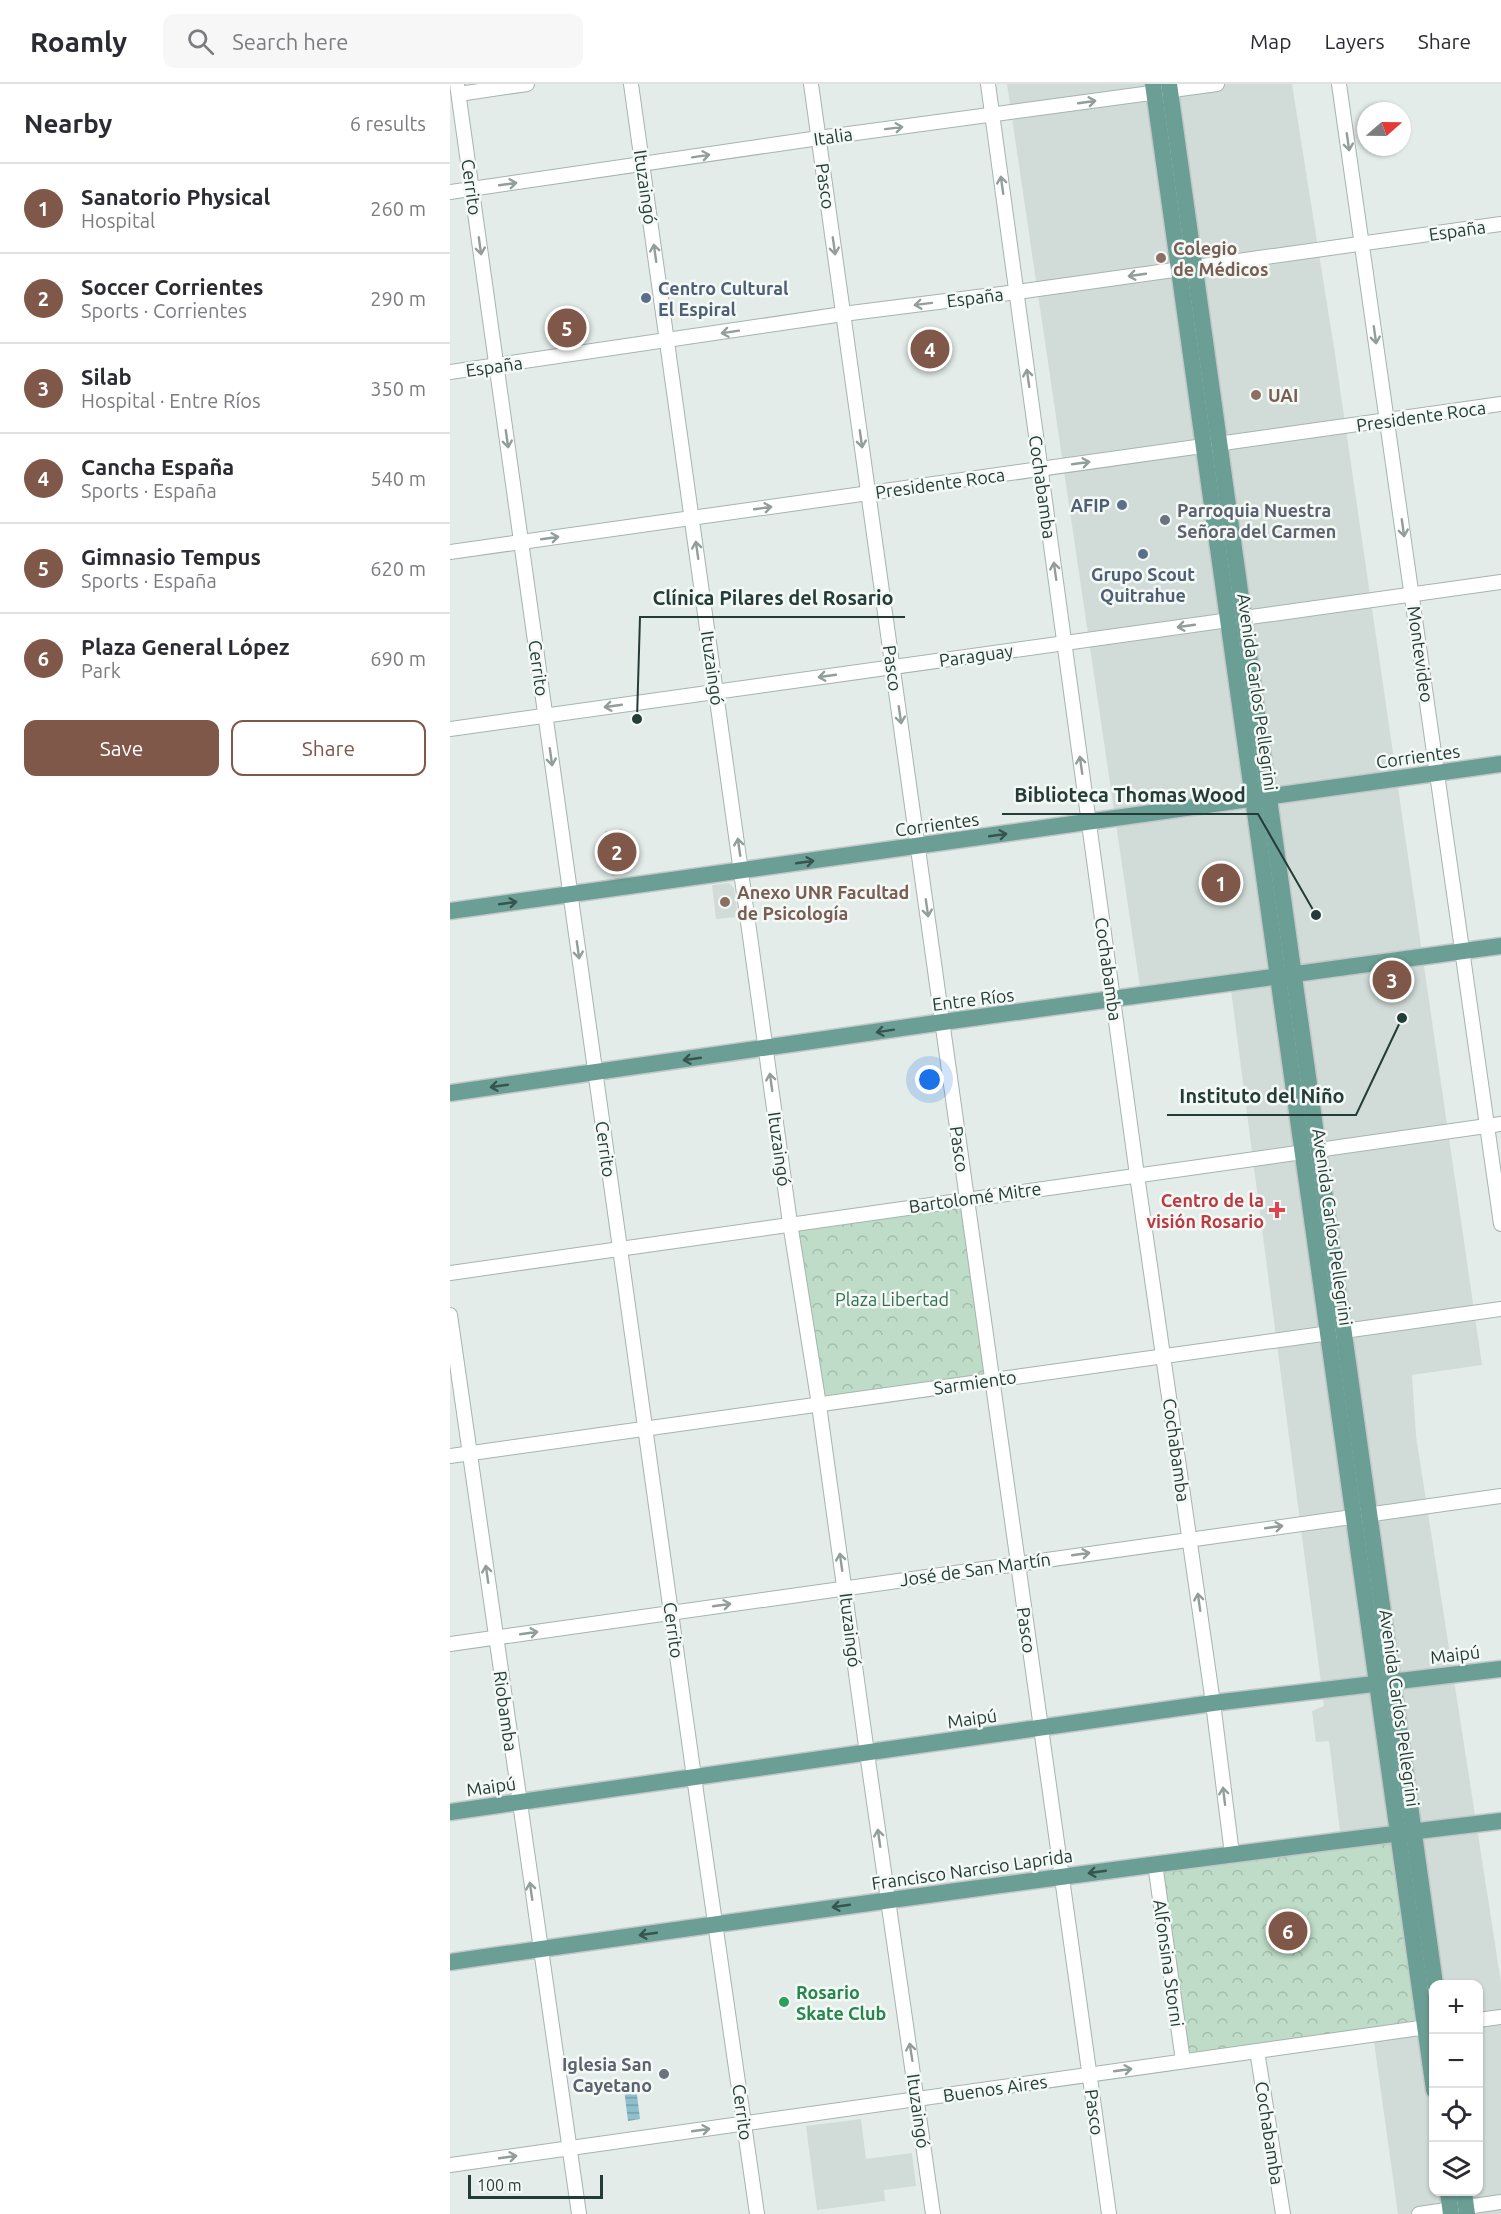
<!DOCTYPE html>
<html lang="en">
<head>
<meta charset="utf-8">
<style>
  :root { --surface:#fff; --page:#f7f7f7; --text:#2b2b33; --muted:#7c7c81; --line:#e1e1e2; --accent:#805849 }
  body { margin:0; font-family:Ubuntu,sans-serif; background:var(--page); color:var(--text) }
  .controls { position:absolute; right:18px; bottom:18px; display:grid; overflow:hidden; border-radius:12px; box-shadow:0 2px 4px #0004 }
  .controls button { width:54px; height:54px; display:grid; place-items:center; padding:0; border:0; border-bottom:2px solid var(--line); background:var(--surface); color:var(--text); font:30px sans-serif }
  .compass { position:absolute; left:907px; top:18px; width:54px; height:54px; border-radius:50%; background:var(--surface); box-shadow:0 2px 4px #0004; rotate:70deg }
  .scale { position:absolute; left:18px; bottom:15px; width:135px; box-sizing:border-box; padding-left:6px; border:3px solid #243c38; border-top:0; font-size:16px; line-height:21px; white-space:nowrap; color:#243c38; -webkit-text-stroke:4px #f4f9f6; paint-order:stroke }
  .you { position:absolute; left:480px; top:996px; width:21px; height:21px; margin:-15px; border:4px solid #fff; border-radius:50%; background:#1a73e8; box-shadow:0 0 0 9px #1a73e833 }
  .badge { display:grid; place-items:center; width:39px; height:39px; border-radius:50%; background:var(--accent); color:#fff; font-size:20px; font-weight:700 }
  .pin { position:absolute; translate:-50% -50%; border:3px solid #fff; box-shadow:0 2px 6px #0006 }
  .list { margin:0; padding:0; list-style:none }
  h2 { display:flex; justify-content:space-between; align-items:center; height:78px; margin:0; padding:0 24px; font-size:26px }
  h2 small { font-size:20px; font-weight:400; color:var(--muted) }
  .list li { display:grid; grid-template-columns:39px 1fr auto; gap:18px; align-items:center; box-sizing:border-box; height:90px; padding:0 24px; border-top:2px solid var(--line) }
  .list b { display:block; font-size:22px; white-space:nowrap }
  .list p { margin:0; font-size:20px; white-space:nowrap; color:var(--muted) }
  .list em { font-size:20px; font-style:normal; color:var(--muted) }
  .actions { display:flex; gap:12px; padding:18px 24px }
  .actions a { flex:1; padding:14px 0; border:2px solid var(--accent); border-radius:12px; text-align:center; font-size:21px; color:var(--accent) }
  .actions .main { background:var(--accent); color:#fff }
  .icon { flex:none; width:33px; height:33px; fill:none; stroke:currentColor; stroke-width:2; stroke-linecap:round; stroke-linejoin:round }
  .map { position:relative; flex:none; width:1051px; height:2130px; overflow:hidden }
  header { display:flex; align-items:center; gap:36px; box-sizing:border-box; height:84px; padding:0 30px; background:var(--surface); border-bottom:2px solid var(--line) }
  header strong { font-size:28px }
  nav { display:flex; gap:33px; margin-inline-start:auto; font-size:21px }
  .search { width:420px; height:54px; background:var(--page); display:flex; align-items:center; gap:15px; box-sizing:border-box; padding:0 21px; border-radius:12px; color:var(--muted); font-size:22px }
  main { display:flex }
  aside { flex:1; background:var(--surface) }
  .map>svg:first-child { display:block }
  .built { fill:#d1dcd8; fill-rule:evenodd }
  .grass { fill:#bedcc8 }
  .forest { fill:url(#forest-crowns) }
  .water { fill:url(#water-rules) }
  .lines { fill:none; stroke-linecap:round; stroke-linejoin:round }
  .minor-casing { stroke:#a6b4b0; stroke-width:16 }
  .major-casing { stroke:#c2c8c7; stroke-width:19 }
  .minor { stroke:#fff; stroke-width:14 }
  .major { stroke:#6b9f95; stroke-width:16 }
  .oneway { stroke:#929e9c }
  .oneway2 { stroke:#36554f }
  .education-dot { fill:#8d6e63; stroke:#f4f9f6; stroke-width:2 }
  .service-dot { fill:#5c6f8a; stroke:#f4f9f6; stroke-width:2 }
  .worship-dot { fill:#6b7280; stroke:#f4f9f6; stroke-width:2 }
  .health-dot { fill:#e0444e; stroke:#f4f9f6; stroke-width:2 }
  .leisure-dot { fill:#2e9e5b; stroke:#f4f9f6; stroke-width:2 }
  .labels { text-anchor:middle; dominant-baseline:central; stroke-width:5; stroke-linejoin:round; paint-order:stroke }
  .street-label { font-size:18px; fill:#243c38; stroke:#f4f9f6 }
  .education-label { font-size:18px; font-weight:bold; fill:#785e54; stroke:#f4f9f6; text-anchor:start }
  .service-label { font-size:18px; font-weight:bold; fill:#4e5e75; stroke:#f4f9f6; text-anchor:start }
  .worship-label { font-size:18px; font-weight:bold; fill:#5b616d; stroke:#f4f9f6; text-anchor:start }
  .health-label { font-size:18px; font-weight:bold; fill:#be3a42; stroke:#f4f9f6; text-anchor:end }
  .park-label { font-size:18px; fill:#31714e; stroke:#f4f9f6 }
  .leisure-label { font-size:18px; font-weight:bold; fill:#27864d; stroke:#f4f9f6; text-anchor:start }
  .leader { fill:none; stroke:#243c38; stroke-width:2 }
  .callout-dot { fill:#243c38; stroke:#f4f9f6; stroke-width:2 }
  .callout-label { font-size:20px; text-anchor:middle; font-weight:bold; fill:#243c38; stroke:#f4f9f6; stroke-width:5; stroke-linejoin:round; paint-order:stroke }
</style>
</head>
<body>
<header>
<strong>Roamly</strong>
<div class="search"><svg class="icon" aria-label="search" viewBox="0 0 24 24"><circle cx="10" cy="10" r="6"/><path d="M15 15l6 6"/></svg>Search here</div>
<nav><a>Map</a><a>Layers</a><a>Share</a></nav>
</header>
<main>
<aside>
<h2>Nearby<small>6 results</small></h2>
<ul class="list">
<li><span class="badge">1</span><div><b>Sanatorio Physical</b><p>Hospital</p></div><em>260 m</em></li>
<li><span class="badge">2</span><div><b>Soccer Corrientes</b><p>Sports · Corrientes</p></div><em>290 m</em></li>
<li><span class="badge">3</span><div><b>Silab</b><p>Hospital · Entre Ríos</p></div><em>350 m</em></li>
<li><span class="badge">4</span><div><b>Cancha España</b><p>Sports · España</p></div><em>540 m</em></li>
<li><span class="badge">5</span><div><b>Gimnasio Tempus</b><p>Sports · España</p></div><em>620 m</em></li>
<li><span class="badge">6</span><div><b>Plaza General López</b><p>Park</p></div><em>690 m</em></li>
</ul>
<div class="actions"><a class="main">Save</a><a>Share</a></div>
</aside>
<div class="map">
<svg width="1051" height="2130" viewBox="0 0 1051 2130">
  <defs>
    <pattern id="forest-crowns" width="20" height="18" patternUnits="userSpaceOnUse" patternTransform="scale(1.5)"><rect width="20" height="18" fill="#bedcc8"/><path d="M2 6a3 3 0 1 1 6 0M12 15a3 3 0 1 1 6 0" fill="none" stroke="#a3bead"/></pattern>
    <pattern id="water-rules" width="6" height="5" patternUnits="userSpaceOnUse" patternTransform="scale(1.5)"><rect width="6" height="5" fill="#8fbfcd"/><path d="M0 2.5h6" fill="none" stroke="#759ca7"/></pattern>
  </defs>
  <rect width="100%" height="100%" fill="#e3ece9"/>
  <g class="built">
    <path d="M557,0h285l43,270 147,1011 -70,10 4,61 85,546v232h-103l-25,-179 24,3v-204l-57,-3 -11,-90 -13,1 -4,-31 12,-5 -95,-731 -89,12zM984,1900h44v208h-44z"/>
    <polygon points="279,799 284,804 288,833 266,835 262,801"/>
    <polygon points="411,2035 416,2075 462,2069 466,2102 434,2106 435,2117 367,2126 356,2042"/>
  </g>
  <polygon class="grass" points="172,745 178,789 162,792 155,747"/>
  <g class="forest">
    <polygon points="517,1114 542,1295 369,1321 340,1139"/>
    <polygon points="948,1750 975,1943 733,1977 705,1780"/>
  </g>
  <polygon class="water" points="186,2003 190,2035 178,2037 174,2005"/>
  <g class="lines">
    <g class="minor-casing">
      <g id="minor">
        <polyline points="7,0 244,1693 307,2130"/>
        <polyline points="181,0 340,1139 369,1321 417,1669 483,2130"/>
        <polyline points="361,0 659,2130"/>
        <polyline points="538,0 687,1091 763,1619 782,1770"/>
        <polyline points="889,0 1051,1140"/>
        <polyline points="9,10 77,0"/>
        <polyline points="0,108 369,54 767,0"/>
        <polyline points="0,288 393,230 567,208 1051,140"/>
        <polyline points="0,468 1051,320"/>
        <polyline points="0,645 1051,498"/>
        <polyline points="0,1189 1051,1040"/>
        <polyline points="0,1231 129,2130"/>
        <polyline points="0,1372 1051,1225"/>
        <polyline points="0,1560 1051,1412"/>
        <polyline points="705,1780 733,1977"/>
        <polyline points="1028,1936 1051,1933"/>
        <polyline points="807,1967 833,2130"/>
        <polyline points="0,2081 984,1942"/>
        <polyline points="969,2130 1051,2118"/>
      </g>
    </g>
    <g class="major-casing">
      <g id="major">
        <polyline points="703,0 984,2006"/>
        <polyline points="719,0 985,1900"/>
        <polyline points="0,827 1051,680"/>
        <polyline points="0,1009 493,938 1051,862"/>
        <polyline points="0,1728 763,1619 1051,1585"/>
        <path d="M0,1878c350,-50 700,-99 1051,-141"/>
        <polyline points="998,2108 1001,2130"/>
        <polyline points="1014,2108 1017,2130"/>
      </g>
    </g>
    <use href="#minor" class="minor"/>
    <use href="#major" class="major"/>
  </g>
  <defs><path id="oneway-shaft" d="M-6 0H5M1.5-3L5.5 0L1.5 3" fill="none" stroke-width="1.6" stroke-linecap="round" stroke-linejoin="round" transform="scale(1.5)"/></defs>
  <g class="oneway">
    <use href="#oneway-shaft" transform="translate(637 18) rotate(-8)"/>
    <use href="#oneway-shaft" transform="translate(444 44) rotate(-7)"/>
    <use href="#oneway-shaft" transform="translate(898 58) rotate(82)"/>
    <use href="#oneway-shaft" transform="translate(251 72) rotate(-9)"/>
    <use href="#oneway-shaft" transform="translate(58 100) rotate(-8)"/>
    <use href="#oneway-shaft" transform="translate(552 101) rotate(-98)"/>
    <use href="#oneway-shaft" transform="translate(30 162) rotate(82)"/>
    <use href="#oneway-shaft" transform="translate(384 162) rotate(82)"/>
    <use href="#oneway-shaft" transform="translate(205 169) rotate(-98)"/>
    <use href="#oneway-shaft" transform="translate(687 191) rotate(172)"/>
    <use href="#oneway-shaft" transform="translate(473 220) rotate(173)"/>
    <use href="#oneway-shaft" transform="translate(280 248) rotate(171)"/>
    <use href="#oneway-shaft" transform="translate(925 251) rotate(82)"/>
    <use href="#oneway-shaft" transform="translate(578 294) rotate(-98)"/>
    <use href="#oneway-shaft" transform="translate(57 355) rotate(82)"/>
    <use href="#oneway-shaft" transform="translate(411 355) rotate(82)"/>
    <use href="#oneway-shaft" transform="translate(631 379) rotate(-8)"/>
    <use href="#oneway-shaft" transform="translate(313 424) rotate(-8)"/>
    <use href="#oneway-shaft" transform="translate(953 444) rotate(82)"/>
    <use href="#oneway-shaft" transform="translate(100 454) rotate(-8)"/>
    <use href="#oneway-shaft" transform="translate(247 466) rotate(-98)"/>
    <use href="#oneway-shaft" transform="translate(605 487) rotate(-98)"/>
    <use href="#oneway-shaft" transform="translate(736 542) rotate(172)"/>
    <use href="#oneway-shaft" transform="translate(377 592) rotate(172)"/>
    <use href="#oneway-shaft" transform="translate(163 622) rotate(172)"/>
    <use href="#oneway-shaft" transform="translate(450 631) rotate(82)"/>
    <use href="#oneway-shaft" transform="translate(101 673) rotate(82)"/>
    <use href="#oneway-shaft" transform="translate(631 681) rotate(-98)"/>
    <use href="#oneway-shaft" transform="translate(289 763) rotate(-98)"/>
    <use href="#oneway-shaft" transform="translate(477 824) rotate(82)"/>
    <use href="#oneway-shaft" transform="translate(128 866) rotate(82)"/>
    <use href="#oneway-shaft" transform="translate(321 998) rotate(-98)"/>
    <use href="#oneway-shaft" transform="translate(824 1443) rotate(-8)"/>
    <use href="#oneway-shaft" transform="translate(631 1470) rotate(-8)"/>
    <use href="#oneway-shaft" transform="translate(391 1478) rotate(-98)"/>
    <use href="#oneway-shaft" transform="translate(37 1490) rotate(-98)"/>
    <use href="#oneway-shaft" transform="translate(749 1518) rotate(-98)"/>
    <use href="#oneway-shaft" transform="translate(272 1521) rotate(-8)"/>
    <use href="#oneway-shaft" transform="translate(79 1549) rotate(-8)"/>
    <use href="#oneway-shaft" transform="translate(774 1712) rotate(-97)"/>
    <use href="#oneway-shaft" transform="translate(429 1754) rotate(-98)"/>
    <use href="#oneway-shaft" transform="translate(81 1807) rotate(-98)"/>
    <use href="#oneway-shaft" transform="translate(461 1968) rotate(-99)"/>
    <use href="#oneway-shaft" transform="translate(673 1986) rotate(-8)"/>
    <use href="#oneway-shaft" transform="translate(251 2046) rotate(-8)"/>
    <use href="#oneway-shaft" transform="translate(58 2073) rotate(-8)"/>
  </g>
  <g class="oneway2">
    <use href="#oneway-shaft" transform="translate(548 751) rotate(-8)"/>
    <use href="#oneway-shaft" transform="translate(355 778) rotate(-8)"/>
    <use href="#oneway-shaft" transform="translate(58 819) rotate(-8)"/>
    <use href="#oneway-shaft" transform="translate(435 947) rotate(171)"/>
    <use href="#oneway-shaft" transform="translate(242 975) rotate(172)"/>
    <use href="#oneway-shaft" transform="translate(49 1002) rotate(172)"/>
    <use href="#oneway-shaft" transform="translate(647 1788) rotate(172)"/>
    <use href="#oneway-shaft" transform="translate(391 1822) rotate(172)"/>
    <use href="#oneway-shaft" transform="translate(198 1850) rotate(172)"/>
  </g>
  <g class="education-dot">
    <circle cx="711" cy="174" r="6"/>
    <circle cx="806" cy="311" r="6"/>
    <circle cx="275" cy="818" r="6"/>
  </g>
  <g class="service-dot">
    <circle cx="196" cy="214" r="6"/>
    <circle cx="672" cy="421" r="6"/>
    <circle cx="693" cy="470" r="6"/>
  </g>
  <g class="worship-dot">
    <circle cx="715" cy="436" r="6"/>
    <circle cx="214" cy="1990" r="6"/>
  </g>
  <path class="health-dot" d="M824 1117h6v6h6v6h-6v6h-6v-6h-6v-6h6z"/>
  <circle class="leisure-dot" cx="334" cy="1918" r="6"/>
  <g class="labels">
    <g class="street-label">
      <text transform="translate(383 52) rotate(-8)">Italia</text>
      <text transform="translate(376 102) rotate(82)">Pasco</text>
      <text transform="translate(22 103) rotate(82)">Cerrito</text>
      <text transform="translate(196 103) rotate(82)">Ituzaingó</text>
      <text transform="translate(1007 146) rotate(-8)">España</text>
      <text transform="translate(525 213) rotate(-7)">España</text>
      <text transform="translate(44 282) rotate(-8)">España</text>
      <text transform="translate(971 332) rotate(-8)">Presidente Roca</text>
      <text transform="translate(490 399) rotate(-8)">Presidente Roca</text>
      <text transform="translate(593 403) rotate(82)">Cochabamba</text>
      <text transform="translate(971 570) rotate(82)">Montevideo</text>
      <text transform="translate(526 571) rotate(-8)">Paraguay</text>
      <text transform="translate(89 584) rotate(82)">Cerrito</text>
      <text transform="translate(263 584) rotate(82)">Ituzaingó</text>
      <text transform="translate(443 584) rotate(82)">Pasco</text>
      <text transform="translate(808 608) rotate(82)">Avenida Carlos Pellegrini</text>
      <text transform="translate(968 672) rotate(-8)">Corrientes</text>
      <text transform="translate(487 740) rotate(-8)">Corrientes</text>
      <text transform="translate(659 885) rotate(82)">Cochabamba</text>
      <text transform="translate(523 915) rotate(-7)">Entre Ríos</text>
      <text transform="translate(156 1065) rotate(82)">Cerrito</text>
      <text transform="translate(330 1065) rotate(82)">Ituzaingó</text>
      <text transform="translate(510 1065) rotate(82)">Pasco</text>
      <text transform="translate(525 1113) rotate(-8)">Bartolomé Mitre</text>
      <text transform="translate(883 1143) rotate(82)">Avenida Carlos Pellegrini</text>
      <text transform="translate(525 1298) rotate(-8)">Sarmiento</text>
      <text transform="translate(727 1366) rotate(82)">Cochabamba</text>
      <text transform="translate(525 1485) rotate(-8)">José de San Martín</text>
      <text transform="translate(224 1546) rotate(82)">Cerrito</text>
      <text transform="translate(401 1546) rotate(83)">Ituzaingó</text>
      <text transform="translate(577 1546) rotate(82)">Pasco</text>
      <text transform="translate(1005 1570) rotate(-7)">Maipú</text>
      <text transform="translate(950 1624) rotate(82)">Avenida Carlos Pellegrini</text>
      <text transform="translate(56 1627) rotate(82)">Riobamba</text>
      <text transform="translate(522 1634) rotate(-8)">Maipú</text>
      <text transform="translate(41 1702) rotate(-8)">Maipú</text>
      <text transform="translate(522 1785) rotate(-8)">Francisco Narciso Laprida</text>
      <text transform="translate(719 1879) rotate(82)">Alfonsina Storni</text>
      <text transform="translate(545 2004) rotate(-8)">Buenos Aires</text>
      <text transform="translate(469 2027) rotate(82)">Ituzaingó</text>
      <text transform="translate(293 2028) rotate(82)">Cerrito</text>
      <text transform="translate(645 2028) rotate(82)">Pasco</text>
      <text transform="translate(820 2049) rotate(81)">Cochabamba</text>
    </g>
    <g class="education-label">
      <text x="723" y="164">Colegio<tspan x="723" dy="21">de Médicos</tspan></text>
      <text x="818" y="311">UAI</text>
      <text x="287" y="808">Anexo UNR Facultad<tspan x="287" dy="21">de Psicología</tspan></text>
    </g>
    <g class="service-label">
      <text x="208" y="204">Centro Cultural<tspan x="208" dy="21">El Espiral</tspan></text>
      <text x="660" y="421" text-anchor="end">AFIP</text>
      <text x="693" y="490" text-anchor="middle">Grupo Scout<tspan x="693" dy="21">Quitrahue</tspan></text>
    </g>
    <g class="worship-label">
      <text x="727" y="426">Parroquia Nuestra<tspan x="727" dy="21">Señora del Carmen</tspan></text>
      <text x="202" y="1980" text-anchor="end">Iglesia San<tspan x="202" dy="21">Cayetano</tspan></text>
    </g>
    <g class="health-label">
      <text x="814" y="1116">Centro de la<tspan x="814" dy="21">visión Rosario</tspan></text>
    </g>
    <g class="park-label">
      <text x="442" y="1215">Plaza Libertad</text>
    </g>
    <g class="leisure-label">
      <text x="346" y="1908">Rosario<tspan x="346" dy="21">Skate Club</tspan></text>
    </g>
  </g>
  <path class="leader" d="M187 635L190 533H455M866 831L808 730H552M952 934L906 1031H717"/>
  <g class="callout-dot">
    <circle cx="187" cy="635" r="6"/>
    <circle cx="866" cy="831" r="6"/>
    <circle cx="952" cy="934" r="6"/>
  </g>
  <g class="callout-label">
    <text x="323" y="521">Clínica Pilares del Rosario</text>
    <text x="680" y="718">Biblioteca Thomas Wood</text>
    <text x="812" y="1019">Instituto del Niño</text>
  </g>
</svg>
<div class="controls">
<button>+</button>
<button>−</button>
<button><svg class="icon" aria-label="locate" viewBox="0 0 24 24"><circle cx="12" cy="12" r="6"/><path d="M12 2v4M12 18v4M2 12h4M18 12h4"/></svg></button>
<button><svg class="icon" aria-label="layers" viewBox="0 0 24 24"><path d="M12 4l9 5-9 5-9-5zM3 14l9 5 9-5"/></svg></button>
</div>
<svg class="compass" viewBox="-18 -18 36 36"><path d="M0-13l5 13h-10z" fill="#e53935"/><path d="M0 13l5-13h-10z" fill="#7c7c81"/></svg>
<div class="scale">100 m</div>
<div class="you"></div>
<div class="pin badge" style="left:771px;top:799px">1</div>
<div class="pin badge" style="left:167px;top:768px">2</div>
<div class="pin badge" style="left:942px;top:896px">3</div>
<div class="pin badge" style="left:480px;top:265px">4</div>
<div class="pin badge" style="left:117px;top:244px">5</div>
<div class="pin badge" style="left:838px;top:1847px">6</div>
</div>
</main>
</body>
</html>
